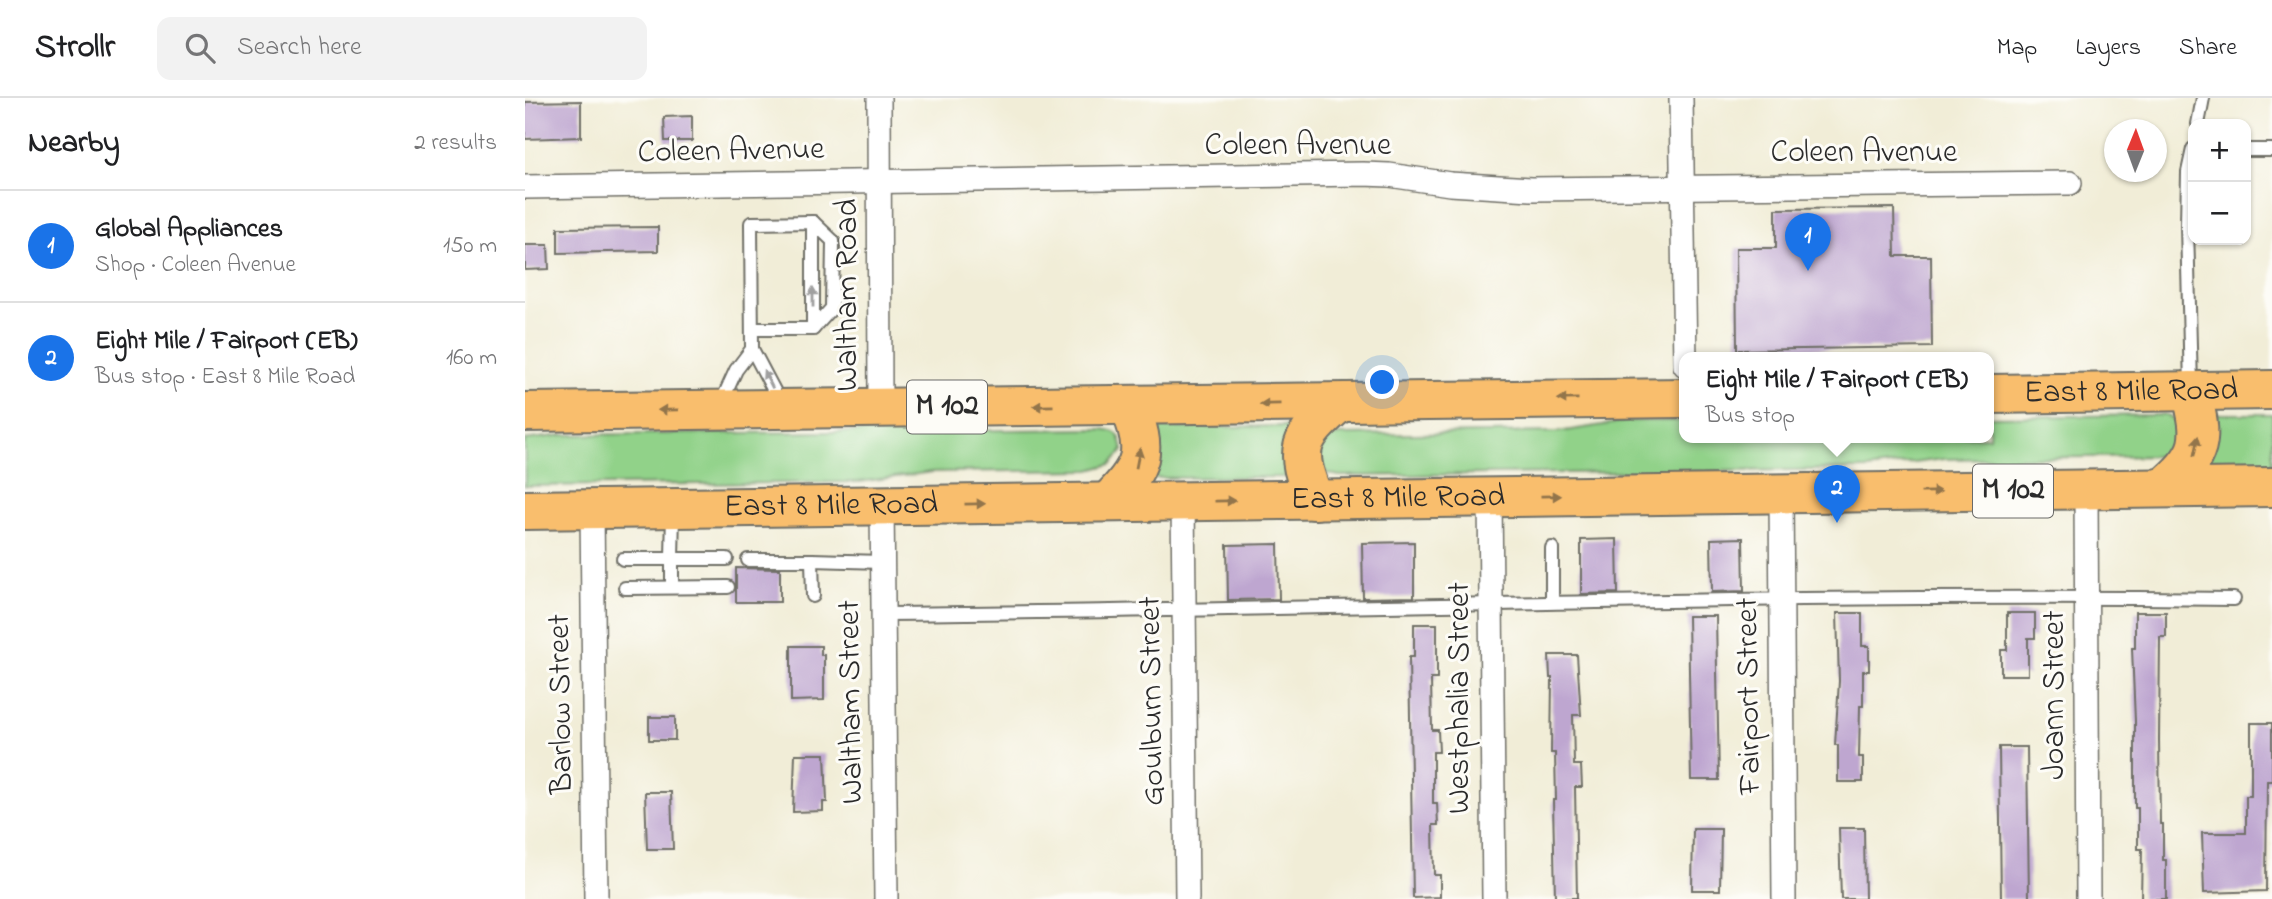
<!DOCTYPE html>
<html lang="en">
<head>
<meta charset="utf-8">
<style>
  :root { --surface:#fff; --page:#f2f2f2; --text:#202124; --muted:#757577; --line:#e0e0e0; --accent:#1a73e8 }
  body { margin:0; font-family:"Indie Flower",sans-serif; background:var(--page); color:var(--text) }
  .controls { position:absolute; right:21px; top:21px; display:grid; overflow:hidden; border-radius:14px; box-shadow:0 2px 5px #0004 }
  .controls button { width:63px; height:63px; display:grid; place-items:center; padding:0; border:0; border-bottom:2px solid var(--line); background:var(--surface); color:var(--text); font:35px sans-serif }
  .compass { position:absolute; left:1579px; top:21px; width:63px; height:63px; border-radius:50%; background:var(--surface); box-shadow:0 2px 5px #0004; rotate:1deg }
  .you { position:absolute; left:858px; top:285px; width:24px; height:24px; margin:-18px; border:5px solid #fff; border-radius:50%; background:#1a73e8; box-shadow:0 0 0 10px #1a73e833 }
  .badge { display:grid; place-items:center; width:46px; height:46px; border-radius:50%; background:var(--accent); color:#fff; font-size:23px; font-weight:700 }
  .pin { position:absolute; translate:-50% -58px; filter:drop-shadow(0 2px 4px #0008) }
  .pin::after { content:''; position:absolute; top:37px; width:24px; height:21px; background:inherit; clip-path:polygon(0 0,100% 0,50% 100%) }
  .popup { position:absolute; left:1154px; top:254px; width:315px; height:91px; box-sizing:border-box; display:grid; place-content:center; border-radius:14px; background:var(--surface); filter:drop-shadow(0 2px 5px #0005); font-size:23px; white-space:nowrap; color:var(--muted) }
  .popup b { font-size:26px; color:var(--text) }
  .popup::after { content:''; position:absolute; left:50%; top:100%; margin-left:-14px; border:14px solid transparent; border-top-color:var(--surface) }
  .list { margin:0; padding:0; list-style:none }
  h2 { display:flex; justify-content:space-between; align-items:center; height:91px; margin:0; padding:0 28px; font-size:30px }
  h2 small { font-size:23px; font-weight:400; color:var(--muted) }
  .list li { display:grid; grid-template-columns:46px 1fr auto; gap:21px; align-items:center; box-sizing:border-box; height:112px; padding:0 28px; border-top:2px solid var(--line) }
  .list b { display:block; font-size:26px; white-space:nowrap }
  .list p { margin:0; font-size:23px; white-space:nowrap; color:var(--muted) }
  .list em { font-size:23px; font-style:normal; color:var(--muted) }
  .icon { flex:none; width:38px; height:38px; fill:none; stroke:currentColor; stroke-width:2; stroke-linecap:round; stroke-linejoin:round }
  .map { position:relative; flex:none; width:1747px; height:801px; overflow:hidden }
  header { display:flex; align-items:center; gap:42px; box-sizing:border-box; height:98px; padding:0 35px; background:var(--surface); border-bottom:2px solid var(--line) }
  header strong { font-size:33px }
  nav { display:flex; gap:38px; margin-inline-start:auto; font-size:24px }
  .search { width:490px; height:63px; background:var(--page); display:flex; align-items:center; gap:18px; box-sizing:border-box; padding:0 24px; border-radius:14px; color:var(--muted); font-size:26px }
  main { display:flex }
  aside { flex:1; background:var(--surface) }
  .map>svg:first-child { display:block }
  .green { fill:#91d289; stroke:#5e7e5a; stroke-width:2 }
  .building { fill:#bea6d0 }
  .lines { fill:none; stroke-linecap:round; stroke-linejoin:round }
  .service-casing { stroke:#706f67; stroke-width:16 }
  .minor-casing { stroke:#706f67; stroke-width:26 }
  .trunk-casing { stroke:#706f67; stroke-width:42 }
  .service { stroke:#fff; stroke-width:12 }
  .minor { stroke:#fff; stroke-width:23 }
  .trunk { stroke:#f9be6d; stroke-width:38 }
  .oneway { fill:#a0a0a0 }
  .oneway2 { fill:#92744c }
  .labels { text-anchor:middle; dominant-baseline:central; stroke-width:6; stroke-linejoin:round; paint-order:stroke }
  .shield { fill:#fdfcf7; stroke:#6a6a68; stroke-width:2 }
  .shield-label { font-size:30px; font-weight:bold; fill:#2b2b2b }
  .street-label { font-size:32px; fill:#2b2b2b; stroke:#fdfcf7 }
</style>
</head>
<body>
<header>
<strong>Strollr</strong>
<div class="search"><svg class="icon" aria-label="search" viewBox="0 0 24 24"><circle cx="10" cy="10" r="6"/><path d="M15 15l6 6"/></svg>Search here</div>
<nav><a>Map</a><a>Layers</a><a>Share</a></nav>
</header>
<main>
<aside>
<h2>Nearby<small>2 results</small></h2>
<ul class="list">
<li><span class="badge">1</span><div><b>Global Appliances</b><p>Shop · Coleen Avenue</p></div><em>150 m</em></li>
<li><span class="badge">2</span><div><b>Eight Mile / Fairport (EB)</b><p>Bus stop · East 8 Mile Road</p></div><em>160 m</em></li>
</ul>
</aside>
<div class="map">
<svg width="1747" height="801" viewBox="0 0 1747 801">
  <rect width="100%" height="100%" fill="#fdfcf7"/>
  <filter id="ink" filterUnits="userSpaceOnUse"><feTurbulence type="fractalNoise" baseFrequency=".0143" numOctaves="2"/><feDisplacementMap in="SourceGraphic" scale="14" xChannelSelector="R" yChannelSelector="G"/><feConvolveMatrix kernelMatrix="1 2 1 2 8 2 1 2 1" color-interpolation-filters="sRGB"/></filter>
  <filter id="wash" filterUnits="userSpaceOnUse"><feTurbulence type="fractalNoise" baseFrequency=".00686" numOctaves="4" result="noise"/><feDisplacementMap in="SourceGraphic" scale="28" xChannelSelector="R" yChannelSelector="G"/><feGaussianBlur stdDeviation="1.57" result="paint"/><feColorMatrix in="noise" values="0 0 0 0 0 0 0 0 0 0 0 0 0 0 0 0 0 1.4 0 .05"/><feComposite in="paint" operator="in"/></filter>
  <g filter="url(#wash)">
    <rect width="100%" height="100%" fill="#f1edd7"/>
    <g class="green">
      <polygon points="1689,316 1747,316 1747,366 1683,366"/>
      <path d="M1638,317c14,3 16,8 20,21l-10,18 -9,2 -220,3 -77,10 -527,7 -11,-2 -7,-5 -3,-23 11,-9 9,-2 219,-3 71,-11h56v16h304v-20z"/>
      <polygon points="763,328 766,329 761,379 628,380 631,330"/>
      <path d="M576,331c16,1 20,6 22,22l-12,13 -21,6 -158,2 -73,10 -334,4v-46l38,-5z"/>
    </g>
    <g id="blocks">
      <g class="building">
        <polygon points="56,3 56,39 0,41 0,4"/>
        <polygon points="167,18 167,43 140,43 139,19"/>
        <polygon points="1369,110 1370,158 1406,158 1407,249 1212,252 1211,150 1251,150 1251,111"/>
        <polygon points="133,129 133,153 33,155 33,130"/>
        <polygon points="0,147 23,147 24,171 0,172"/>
        <polygon points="1218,440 1219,493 1187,494 1186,441"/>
        <polygon points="1092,441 1093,495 1056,496 1056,442"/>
        <polygon points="889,444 889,499 838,500 837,445"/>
        <polygon points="753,446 754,501 703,502 702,447"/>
        <polygon points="211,470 255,471 255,504 211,504"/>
        <polygon points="1610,514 1641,514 1641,539 1635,539 1634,641 1635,726 1638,726 1638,762 1641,762 1641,801 1616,801 1617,751 1613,751 1613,710 1610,710 1610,623 1607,550 1610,550"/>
        <polygon points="1312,515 1337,515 1337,548 1344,548 1344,573 1338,573 1338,608 1335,608 1334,659 1338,659 1338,684 1313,684 1313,647 1310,647 1314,583"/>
        <polygon points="1482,515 1510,515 1510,540 1503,540 1503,577 1476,577 1476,552 1482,552"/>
        <polygon points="1163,518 1191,518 1194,682 1166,682"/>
        <polygon points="889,526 912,526 912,581 906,581 907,632 913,632 914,654 908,654 908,705 912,705 913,727 908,727 909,777 915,777 915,799 888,800 884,559 889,559"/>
        <polygon points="266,548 296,548 296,557 299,557 299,602 266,603"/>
        <polygon points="1024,557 1052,557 1056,617 1048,617 1049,667 1056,667 1057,689 1050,689 1052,800 1030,800 1028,702 1031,702 1030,655 1026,655 1027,580 1025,580"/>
        <rect x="124" y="619" width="26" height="23"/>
        <polygon points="1726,625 1747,625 1747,683 1742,683 1741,793 1679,795 1677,735 1721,735 1721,698 1726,698"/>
        <polygon points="1474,649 1502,649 1504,801 1476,801"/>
        <polygon points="270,656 300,656 302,704 298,704 298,713 268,714"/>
        <polygon points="120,694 146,694 148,751 122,751"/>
        <polygon points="1314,730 1339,730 1340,801 1316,801"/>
        <polygon points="1168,731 1196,731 1195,792 1167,792"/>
      </g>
    </g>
  </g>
  <g filter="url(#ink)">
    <use href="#blocks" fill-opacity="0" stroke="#706f67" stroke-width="2"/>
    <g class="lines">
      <g class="service-casing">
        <g id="service">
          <polyline points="1673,26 1678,0"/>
          <polyline points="1721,52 1747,52"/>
          <polyline points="288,124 308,143 307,210 288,231"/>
          <polyline points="227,231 288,231 288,124 226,125 227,251 255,304"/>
          <polyline points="1666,289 1662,127 1663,74 1668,51"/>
          <polyline points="196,305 211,272 227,251"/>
          <polyline points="1027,450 1027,504"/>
          <polyline points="98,461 147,461 148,414"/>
          <polyline points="223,462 287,462 288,498"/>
          <polyline points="287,462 357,464"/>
          <polyline points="147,489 147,461 202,461"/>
          <polyline points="100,490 203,489"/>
          <path d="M357,516c451,-4 901,-21 1352,-15"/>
        </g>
      </g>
      <g class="minor-casing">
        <g id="minor">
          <polyline points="354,0 355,309"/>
          <polyline points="1156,0 1160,267"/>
          <polyline points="0,89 838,76 864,77 925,86 1006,91 1545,85"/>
          <polyline points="1561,392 1563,801"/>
          <polyline points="1256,395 1259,801"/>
          <polyline points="965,399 969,801"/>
          <polyline points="658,403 662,801"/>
          <polyline points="357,407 361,801"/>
          <polyline points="67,411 71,801"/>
        </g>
      </g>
      <g class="trunk-casing">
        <g id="trunk">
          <path id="s1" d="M1464,296l283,-4"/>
          <polyline points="0,314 1160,300"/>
          <path d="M1638,390c40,-33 41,-48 28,-97"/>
          <path d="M790,402c-23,-51 -16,-62 24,-97"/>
          <path d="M583,404c35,-35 41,-50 21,-97"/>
          <path id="s2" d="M0,412l1747,-23"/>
        </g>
      </g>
      <use href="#service" class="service"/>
      <use href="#minor" class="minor"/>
      <use href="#trunk" class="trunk"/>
    </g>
    <defs><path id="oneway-solid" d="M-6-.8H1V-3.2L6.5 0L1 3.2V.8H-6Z" transform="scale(1.75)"/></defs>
    <g class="oneway">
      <use href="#oneway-solid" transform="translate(288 199) rotate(-90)"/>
      <use href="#oneway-solid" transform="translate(243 281) rotate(-117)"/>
    </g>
    <g class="oneway2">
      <use href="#oneway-solid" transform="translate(1043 301) rotate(179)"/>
      <use href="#oneway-solid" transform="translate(745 306) rotate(179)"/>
      <use href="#oneway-solid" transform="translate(518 308) rotate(179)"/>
      <use href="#oneway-solid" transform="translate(143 312) rotate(179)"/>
      <use href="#oneway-solid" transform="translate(1671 348) rotate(-78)"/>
      <use href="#oneway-solid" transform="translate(613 360) rotate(-79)"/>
      <use href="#oneway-solid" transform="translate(1406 394) rotate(-1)"/>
      <use href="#oneway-solid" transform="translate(1026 398) rotate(-1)"/>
      <use href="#oneway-solid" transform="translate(700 403) rotate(-1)"/>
      <use href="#oneway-solid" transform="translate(450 406) rotate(-1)"/>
    </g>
  </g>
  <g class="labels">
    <g class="shield">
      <rect x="382" y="282.5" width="80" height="53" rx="5"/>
      <rect x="1448" y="366.5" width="80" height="53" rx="5"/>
    </g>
    <g class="shield-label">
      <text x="422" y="309">M 102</text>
      <text x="1488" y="393">M 102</text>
    </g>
    <g class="street-label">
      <text x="773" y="48">Coleen Avenue</text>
      <text transform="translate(206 54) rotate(-1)">Coleen Avenue</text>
      <text x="1339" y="55">Coleen Avenue</text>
      <text transform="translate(323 197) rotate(-90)">Waltham Road</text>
      <text stroke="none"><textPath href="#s1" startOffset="142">East 8 Mile Road</textPath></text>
      <text stroke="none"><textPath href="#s2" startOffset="873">East 8 Mile Road</textPath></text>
      <text stroke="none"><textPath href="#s2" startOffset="306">East 8 Mile Road</textPath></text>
      <text transform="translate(1530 597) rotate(-90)">Joann Street</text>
      <text transform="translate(1225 598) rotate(-91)">Fairport Street</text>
      <text transform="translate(935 600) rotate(-90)">Westphalia Street</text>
      <text transform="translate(628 603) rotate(-91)">Goulburn Street</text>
      <text transform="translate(327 604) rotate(-91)">Waltham Street</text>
      <text transform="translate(37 606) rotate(-91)">Barlow Street</text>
    </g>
  </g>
</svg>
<div class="controls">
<button>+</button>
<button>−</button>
</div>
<svg class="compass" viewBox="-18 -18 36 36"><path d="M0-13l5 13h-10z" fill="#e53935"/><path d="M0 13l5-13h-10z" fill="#757577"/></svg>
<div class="you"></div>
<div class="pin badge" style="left:1283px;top:173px">1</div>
<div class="pin badge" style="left:1312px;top:425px">2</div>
<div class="popup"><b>Eight Mile / Fairport (EB)</b>Bus stop</div>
</div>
</main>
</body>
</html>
